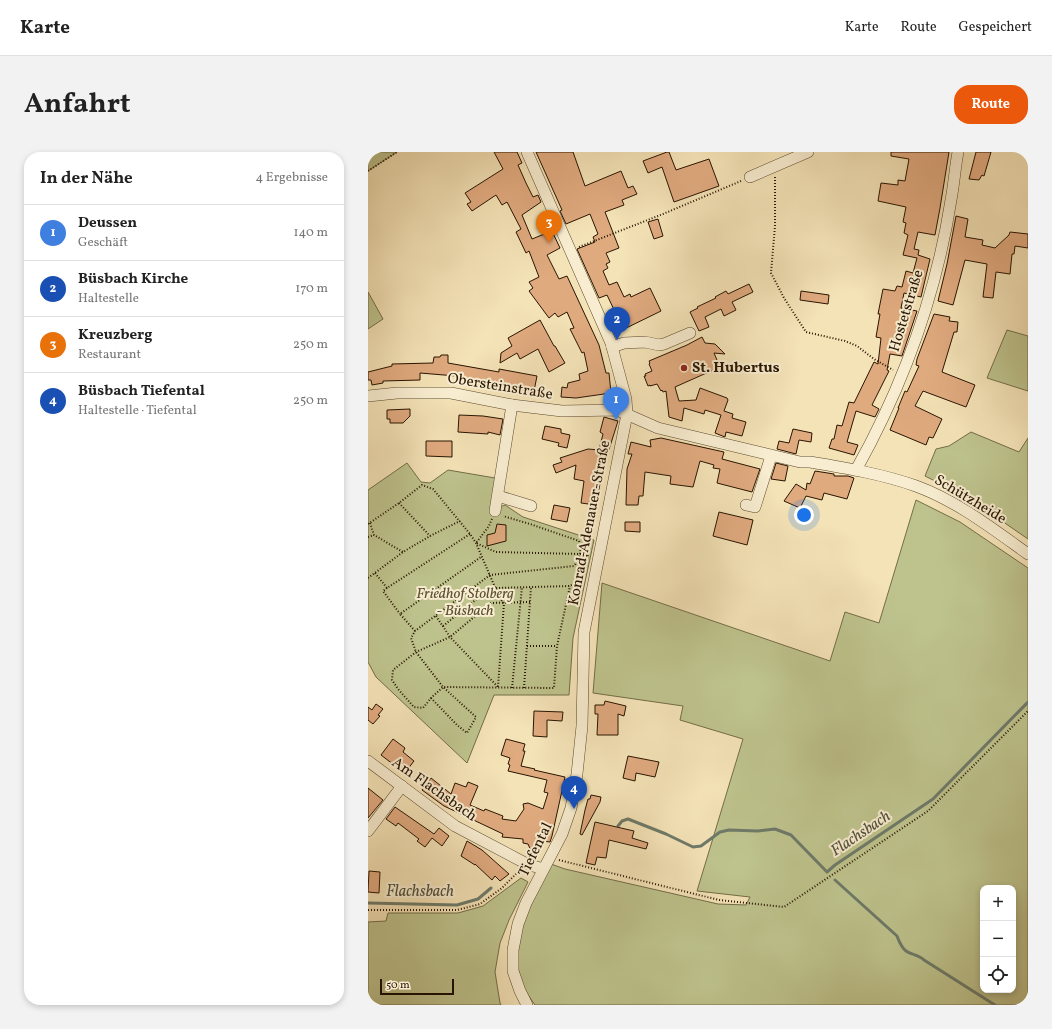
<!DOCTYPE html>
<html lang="de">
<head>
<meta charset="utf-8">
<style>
  :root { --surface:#fff; --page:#f2f2f2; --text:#222; --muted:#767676; --line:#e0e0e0; --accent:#ea580c }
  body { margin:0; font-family:Vollkorn,serif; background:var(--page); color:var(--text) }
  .controls { position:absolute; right:12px; bottom:12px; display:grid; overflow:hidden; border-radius:8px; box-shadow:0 2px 6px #0003 }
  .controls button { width:36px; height:36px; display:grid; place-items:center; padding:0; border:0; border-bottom:1px solid var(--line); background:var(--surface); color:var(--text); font:20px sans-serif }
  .scale { position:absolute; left:12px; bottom:10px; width:74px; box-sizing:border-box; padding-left:4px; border:2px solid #281401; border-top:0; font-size:11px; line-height:14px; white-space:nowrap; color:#281401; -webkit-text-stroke:3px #f8edd0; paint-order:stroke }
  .you { position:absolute; left:436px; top:363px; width:14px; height:14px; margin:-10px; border:3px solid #fff; border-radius:50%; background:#1a73e8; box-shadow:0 0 0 6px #1a73e833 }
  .badge { display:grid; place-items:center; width:26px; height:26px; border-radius:50%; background:var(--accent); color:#fff; font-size:13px; font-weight:700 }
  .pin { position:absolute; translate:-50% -33px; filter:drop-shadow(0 1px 2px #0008) }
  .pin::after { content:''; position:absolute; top:21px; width:14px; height:12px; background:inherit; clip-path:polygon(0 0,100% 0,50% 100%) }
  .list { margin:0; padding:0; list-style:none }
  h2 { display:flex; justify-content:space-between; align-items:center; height:52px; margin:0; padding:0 16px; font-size:17px }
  h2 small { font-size:13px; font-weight:400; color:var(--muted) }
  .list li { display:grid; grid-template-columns:26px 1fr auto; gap:12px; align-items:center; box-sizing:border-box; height:56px; padding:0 16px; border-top:1px solid var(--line) }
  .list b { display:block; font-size:15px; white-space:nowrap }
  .list p { margin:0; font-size:13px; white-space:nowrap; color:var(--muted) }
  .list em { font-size:13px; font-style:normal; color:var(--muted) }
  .icon { flex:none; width:22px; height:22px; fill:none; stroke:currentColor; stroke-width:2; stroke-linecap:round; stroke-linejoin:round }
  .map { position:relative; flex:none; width:660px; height:853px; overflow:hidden; border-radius:16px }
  header { display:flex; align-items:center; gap:24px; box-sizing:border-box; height:56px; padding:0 20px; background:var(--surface); border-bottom:1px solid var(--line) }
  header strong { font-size:19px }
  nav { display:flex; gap:22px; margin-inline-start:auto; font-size:14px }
  .intro { display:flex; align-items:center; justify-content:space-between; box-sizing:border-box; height:96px; padding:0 24px }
  h1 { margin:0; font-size:28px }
  .button { padding:10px 18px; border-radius:16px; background:var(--accent); color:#fff; font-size:14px; font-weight:700 }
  main { display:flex; gap:24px; padding:0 24px }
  aside { flex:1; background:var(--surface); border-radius:16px; box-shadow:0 2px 6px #0003 }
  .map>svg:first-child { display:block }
  .green { fill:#bec38d; stroke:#736c47; fill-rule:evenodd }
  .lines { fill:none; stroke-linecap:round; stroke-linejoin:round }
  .stream { stroke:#6e7a69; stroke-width:3 }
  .building { fill:#e0aa7f; stroke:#281401 }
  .minor-casing { stroke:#5b482e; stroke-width:12 }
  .path { stroke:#281401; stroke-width:2; stroke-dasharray:1 2; stroke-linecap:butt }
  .minor { stroke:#f8edd0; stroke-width:11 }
  .poi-dot { fill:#8f2418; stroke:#f8edd0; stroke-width:1.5 }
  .labels { text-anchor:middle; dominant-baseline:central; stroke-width:4; stroke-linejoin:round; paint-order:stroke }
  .street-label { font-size:15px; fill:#281401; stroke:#f8edd0 }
  .poi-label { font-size:15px; font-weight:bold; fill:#281401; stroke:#f8edd0; text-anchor:start }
  .park-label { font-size:15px; font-style:italic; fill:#5c5132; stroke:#f8edd0 }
  .water-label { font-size:16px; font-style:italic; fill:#51503e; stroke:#f8edd0 }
</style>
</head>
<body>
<header>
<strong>Karte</strong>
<nav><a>Karte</a><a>Route</a><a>Gespeichert</a></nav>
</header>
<div class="intro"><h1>Anfahrt</h1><a class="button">Route</a></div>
<main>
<aside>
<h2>In der Nähe<small>4 Ergebnisse</small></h2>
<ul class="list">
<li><span class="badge" style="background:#3f7fe0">1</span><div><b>Deussen</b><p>Geschäft</p></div><em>140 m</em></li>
<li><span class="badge" style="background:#1a4fb4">2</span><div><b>Büsbach Kirche</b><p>Haltestelle</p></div><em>170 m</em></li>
<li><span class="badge" style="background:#e8710a">3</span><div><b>Kreuzberg</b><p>Restaurant</p></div><em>250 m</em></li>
<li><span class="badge" style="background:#1a4fb4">4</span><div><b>Büsbach Tiefental</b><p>Haltestelle · Tiefental</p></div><em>250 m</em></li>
</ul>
</aside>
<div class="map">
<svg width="660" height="853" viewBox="0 0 660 853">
  <rect width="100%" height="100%" fill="#f4e3b7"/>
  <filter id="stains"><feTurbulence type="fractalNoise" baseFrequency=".005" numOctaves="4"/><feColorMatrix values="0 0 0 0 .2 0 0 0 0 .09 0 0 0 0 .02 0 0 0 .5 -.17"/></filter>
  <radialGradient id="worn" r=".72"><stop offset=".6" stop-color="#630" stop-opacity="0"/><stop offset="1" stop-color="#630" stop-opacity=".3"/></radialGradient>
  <g class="green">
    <polygon points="0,0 29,0 0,19"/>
    <polygon points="0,140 15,167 0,177"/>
    <polygon points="639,178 660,184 660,239 619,226"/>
    <polygon points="603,280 651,300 660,286 660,387 599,345 557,324 568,297 581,294"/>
    <polygon points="39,311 53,330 62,331 80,318 127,326 132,355 137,353 155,365 226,388 205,486 201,543 126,543 99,611 8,525 0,510 0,338"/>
    <path d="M548,348l44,22 68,46v437h-493c-7,-10 -15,-21 -18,-33 -1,-4 0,-8 0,-12 -1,-35 19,-66 34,-96l14,5 153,35 28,1 4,-8 -53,-6 46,-152 -63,-19 3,-14 -90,-13 9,-110 228,78 15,-49 34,11zM615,736h30v102h-30z"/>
    <polygon points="153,726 160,730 141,768 132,791 127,820 132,851 133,853 0,853 0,770 18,769 20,761 90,761 115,754"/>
  </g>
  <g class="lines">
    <g class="stream">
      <polyline points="250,674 254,669 260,667 298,682 325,695 333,694 352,680 361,678 390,679 407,677 423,683 459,720 467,713 565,647 660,550"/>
      <path d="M467,728l62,56c2,5 4,11 9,15 5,4 12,3 18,9l71,45"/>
      <polyline points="0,751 89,753 110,747 123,736"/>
    </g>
  </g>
  <g class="building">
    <polygon points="126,0 149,0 154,11 150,13 158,31 165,45 170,43 173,50 154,63 164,87 184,79 192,96 179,103 191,127 199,124 231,193 238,221 241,221 243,241 208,246 193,245 194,235 199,236 200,231 212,228 211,222 220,219 216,200 214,201 202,177 206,176 199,160 190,165 187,161 181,166 161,139 165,136 161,130 171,125 161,99 158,101 148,80 153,77 139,50 134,53 128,43 104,59 99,52 103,50 97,41 135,17"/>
    <polygon points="168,0 205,0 217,34 253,19 260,36 265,34 269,42 254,48 256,53 237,60 251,96 238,101 242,110 238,112 240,116 235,119 241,133 249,130 256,145 262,142 263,145 282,136 293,159 248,181 243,170 250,166 239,143 231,146 209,97 227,90 225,85 230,82 222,62 198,72 192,59 194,58"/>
    <polygon points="299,0 301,0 308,18 341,7 351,34 306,50 294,15 280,21 275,9"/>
    <polygon points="523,0 581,0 572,56 567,83 550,80 546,97 551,98 550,103 562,107 553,145 536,141 533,156 549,159 534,204 522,202 519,218 521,219 504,253 511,257 507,265 488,259 479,290 490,293 486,303 461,296 464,287 466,287 469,273 474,274 481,250 486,251 506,210 510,212 513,186 508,185 512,162 510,162 515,137 527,139 529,134 534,135 538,119 545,121 549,106 535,103 540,83 536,81 538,71 535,70 538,55 510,49 513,31 530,33 530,28 537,29 541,7 523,4"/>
    <polygon points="608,0 623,0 616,24 614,23 611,28 601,27"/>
    <polygon points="588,64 600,67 597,85 615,88 614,93 627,96 641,83 642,80 660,82 660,96 647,94 646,102 644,102 642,122 628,120 625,146 615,145 619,112 597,108 585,153 570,149 579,112"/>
    <polygon points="290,67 295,84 286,87 280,70"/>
    <polygon points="381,132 385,140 364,150 368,158 356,164 353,157 337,165 341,175 331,179 322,160 330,156 329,155 348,146 347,145 358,139 360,142"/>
    <polygon points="433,139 461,143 460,152 432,148"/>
    <polygon points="566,162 582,165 581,169 590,170 589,180 586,180 574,220 607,233 598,255 555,239 547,254 574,267 565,286 561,285 558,293 522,278 531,256 530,256 537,239 539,240 551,214 548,213 549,207"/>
    <polygon points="172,168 186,194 187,194 197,211 181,220 170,197 152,207 149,201 132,211 133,201 144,194 140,186"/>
    <polygon points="334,185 337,191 347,192 357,202 346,201 352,215 307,235 311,249 328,248 332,236 359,246 360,248 356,259 365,262 364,266 378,270 374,284 358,280 357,285 347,281 353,263 337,258 336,262 316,256 314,269 301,265 298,239 295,240 294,238 293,239 289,232 282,234 282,233 280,234 276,224 278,224 277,222 284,219 281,212 282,211 281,209 319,193"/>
    <polygon points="73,203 80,203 80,211 131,220 131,217 169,224 165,244 108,232 88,230 88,224 52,221 52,228 15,229 15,231 4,233 3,228 0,228 0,220 24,214 24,212 65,211 66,205 72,205"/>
    <polygon points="42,257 42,264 35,271 22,271 22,267 19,267 19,258"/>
    <polygon points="91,263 115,264 135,267 132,283 120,280 120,282 90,280"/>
    <polygon points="236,265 250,269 238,307 236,321 234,321 228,353 213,351 216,329 206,327 208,313 188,321 185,313 194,310 192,306 220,297 231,298 235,282 232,280"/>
    <polygon points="177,274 193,277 193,281 202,283 199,296 190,294 191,291 174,287"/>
    <polygon points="425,277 444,281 443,290 431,288 428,302 409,297 411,289 421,291"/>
    <polygon points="293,286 356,300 354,307 392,317 384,340 349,331 352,317 345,316 346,313 332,309 325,335 302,332 303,324 277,320 275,344 271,344 270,353 258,353 259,317 264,302 260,302 263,290 283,295 282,288"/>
    <polygon points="58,289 84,289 84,305 58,304"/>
    <polygon points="408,311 420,314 417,329 403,327"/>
    <polygon points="447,319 466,322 466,324 480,324 486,326 479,347 456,341 454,348 438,344 432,356 416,349 428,332 438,338 439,331 442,332"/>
    <polygon points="186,353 202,356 199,370 183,367"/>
    <polygon points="351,360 385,368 379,393 345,384"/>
    <polygon points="257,370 272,370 272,380 257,379"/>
    <polygon points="129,372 138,373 138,389 119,394 119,383 127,381"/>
    <polygon points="237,549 258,554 256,564 250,562 250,583 229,583 230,562 227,562 227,553 236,553"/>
    <polygon points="8,552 15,557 10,563 12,564 5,572 0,568 0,555 4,558"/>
    <polygon points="166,559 195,560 194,569 179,568 179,585 165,584"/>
    <polygon points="25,587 37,596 35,600 46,609 36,622 29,617 30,616 13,603"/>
    <polygon points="138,587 157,592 155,599 157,599 153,614 167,617 166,618 197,625 184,684 182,690 174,689 172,700 163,699 160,692 155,691 155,687 134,685 135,682 76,654 54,638 63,626 83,642 87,631 98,635 100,630 110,634 102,653 116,659 117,657 135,664 134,667 148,669 156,657 155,652 160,651 175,657 180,641 176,640 179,628 140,619 142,613 140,612 142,606 133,603"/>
    <polygon points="260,604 291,610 287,625 268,621 267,629 255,626"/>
    <polygon points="0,636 15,648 0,666"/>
    <polygon points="223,643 233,645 232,650 214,683 212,682 217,658 220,647 222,647"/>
    <polygon points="27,655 66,682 71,676 81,684 74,694 64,686 57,695 49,689 51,687 30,671 28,674 18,667"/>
    <polygon points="227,670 266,679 264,686 280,691 278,697 241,688 238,706 229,705 227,713 218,711"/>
    <polygon points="99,689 114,698 141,722 132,729 127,724 124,728 107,712 107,713 93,704"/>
    <polygon points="1,719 12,720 11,741 0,740"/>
  </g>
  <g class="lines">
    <g class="minor-casing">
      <g id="minor">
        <polyline points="159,0 243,191 258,247 259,262 216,480 214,574 209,622 203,656 194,682 158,751 150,772 145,798 145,819 152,839 159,853"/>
        <polyline points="382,25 440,0"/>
        <polyline points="244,195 256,191 277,190 291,193 296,192 322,181"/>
        <path d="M0,244l29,-3h54l61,12 50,6 55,-1 41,18 142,34h10c36,6 72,12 106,24 41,15 77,43 112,68"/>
        <path d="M488,318c47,-84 80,-175 95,-270 3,-16 4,-32 7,-48"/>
        <polyline points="130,344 163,354"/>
        <polyline points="378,353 387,355 403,304"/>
        <polyline points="127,359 144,253"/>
        <polyline points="0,609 87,674 159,712 175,717"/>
        <polyline points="0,679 34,634"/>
      </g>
    </g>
    <g class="path">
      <polyline points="0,19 29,0"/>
      <polyline points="407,25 407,74 403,121 416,146 438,180 477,189 489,194 506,207 525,218"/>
      <polyline points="211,95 295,62 373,29"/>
      <polyline points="31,351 62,384"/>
      <polyline points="124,367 121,374 108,391 128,400 212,402 219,404"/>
      <polyline points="2,371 6,383 35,400"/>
      <polyline points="0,372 31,351 54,333 65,337 102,382 108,391 132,447 136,451 130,535"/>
      <polyline points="0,385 6,383"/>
      <polyline points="219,407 222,392"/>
      <polyline points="7,421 19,436 102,382"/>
      <polyline points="0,426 35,400 62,384 92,369"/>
      <polyline points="19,436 15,439 32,462"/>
      <polyline points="162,450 123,451 82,485 48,500 25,518 24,528 30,537 46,555 55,556 63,546 75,535 186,536 189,494 202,434"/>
      <polyline points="68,464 82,485 130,535"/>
      <polyline points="75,474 120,438 128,436 202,434 212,428 217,416"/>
      <polyline points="47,479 32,462 113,405"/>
      <polyline points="159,494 189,494"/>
      <polyline points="144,536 154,435"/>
      <polyline points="156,536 163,435"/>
      <path d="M63,546l26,27 10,8 9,-16 -33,-30 -27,-35 -5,-14 4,-7 75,-56 84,-9c6,-8 8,-16 5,-25l-49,-17 -27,-8"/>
      <polyline points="191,708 351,748 416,755 560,659 660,559"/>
      <polyline points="0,758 89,758 112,752 134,736 151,719"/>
    </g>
    <use href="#minor" class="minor"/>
  </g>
  <circle class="poi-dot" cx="316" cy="216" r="4"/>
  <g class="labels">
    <g class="street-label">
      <text transform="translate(539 159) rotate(-73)">Hostetstraße</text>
      <text transform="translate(132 235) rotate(9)">Obersteinstraße</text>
      <text transform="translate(602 348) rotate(31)">Schützheide</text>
      <text transform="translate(222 371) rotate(-79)">Konrad-Adenauer-Straße</text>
      <text transform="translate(66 638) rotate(35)">Am Flachsbach</text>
      <text transform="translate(168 698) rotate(-64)">Tiefental</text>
    </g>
    <g class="poi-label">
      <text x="324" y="216">St. Hubertus</text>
    </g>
    <g class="park-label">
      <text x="97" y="442">Friedhof Stolberg<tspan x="97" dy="17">- Büsbach</tspan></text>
    </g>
    <g class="water-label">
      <text transform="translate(493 682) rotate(-34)">Flachsbach</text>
      <text x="52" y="740">Flachsbach</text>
    </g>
  </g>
  <rect width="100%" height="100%" filter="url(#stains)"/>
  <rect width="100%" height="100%" fill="url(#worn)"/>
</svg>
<div class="controls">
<button>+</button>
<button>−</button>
<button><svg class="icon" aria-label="locate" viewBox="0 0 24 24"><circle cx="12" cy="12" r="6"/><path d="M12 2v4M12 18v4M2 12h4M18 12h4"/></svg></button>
</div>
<div class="scale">50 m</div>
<div class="you"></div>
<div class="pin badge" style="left:248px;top:268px;background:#3f7fe0">1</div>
<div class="pin badge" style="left:249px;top:188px;background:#1a4fb4">2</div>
<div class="pin badge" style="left:181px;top:91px;background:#e8710a">3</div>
<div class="pin badge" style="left:206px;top:657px;background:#1a4fb4">4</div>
</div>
</main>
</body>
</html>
